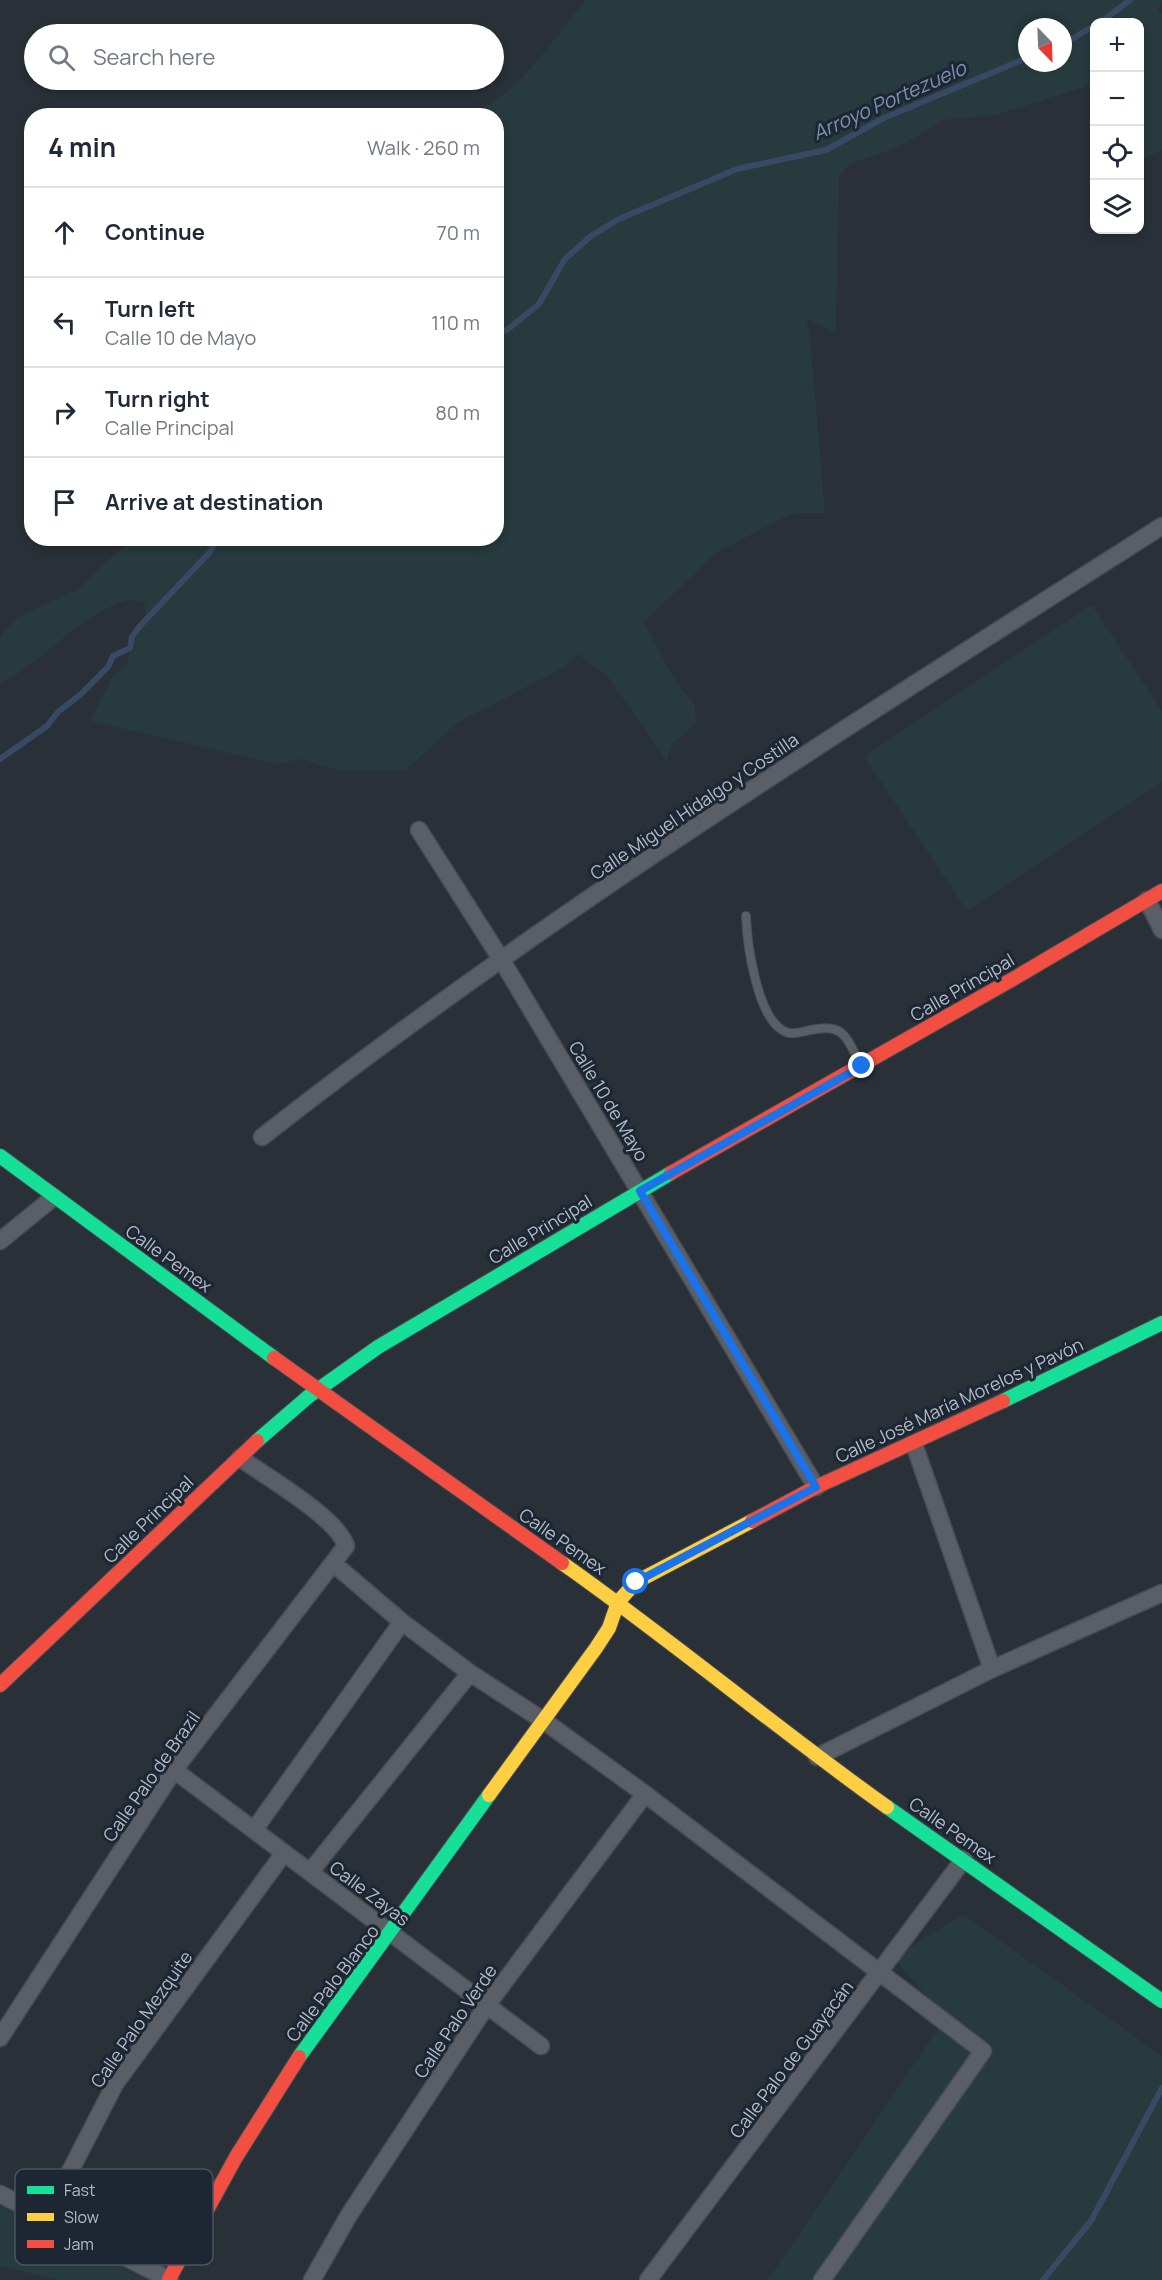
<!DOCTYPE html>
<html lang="en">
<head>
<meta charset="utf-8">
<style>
  :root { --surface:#fff; --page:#f6f6f7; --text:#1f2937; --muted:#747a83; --line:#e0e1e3 }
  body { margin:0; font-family:Manrope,sans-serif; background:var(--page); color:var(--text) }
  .controls { position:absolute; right:18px; top:18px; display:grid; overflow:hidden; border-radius:12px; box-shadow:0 3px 9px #0003 }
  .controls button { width:54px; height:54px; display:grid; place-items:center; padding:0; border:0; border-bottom:2px solid var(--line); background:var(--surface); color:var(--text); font:30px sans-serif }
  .compass { position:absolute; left:1018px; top:18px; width:54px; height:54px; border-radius:50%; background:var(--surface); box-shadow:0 3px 9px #0003; rotate:157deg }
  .stop { position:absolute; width:18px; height:18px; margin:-14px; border:4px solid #1a73e8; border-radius:50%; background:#fff }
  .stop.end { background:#1a73e8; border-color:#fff; box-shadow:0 2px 6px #0008 }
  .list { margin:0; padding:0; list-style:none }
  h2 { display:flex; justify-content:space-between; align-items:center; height:78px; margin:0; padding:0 24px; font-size:26px }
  h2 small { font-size:20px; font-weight:400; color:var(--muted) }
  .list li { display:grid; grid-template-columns:39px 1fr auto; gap:18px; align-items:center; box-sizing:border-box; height:90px; padding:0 24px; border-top:2px solid var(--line) }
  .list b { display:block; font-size:22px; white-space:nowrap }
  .list p { margin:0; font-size:20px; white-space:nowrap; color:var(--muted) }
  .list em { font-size:20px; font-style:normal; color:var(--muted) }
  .icon { flex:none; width:33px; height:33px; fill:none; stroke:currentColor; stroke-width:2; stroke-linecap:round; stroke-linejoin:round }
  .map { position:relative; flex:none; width:1162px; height:2280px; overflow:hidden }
  .search { position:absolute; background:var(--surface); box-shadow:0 3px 9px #0003; left:24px; top:24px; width:480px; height:66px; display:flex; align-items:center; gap:15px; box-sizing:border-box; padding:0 21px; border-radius:33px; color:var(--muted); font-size:22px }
  .panel { position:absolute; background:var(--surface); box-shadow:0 3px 9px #0003; left:24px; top:108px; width:480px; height:438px; border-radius:24px }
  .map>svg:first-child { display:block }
  .green { fill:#273a3e; fill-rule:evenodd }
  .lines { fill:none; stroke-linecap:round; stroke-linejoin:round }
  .stream { stroke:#384963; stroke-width:6 }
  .lane-casing { stroke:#484c53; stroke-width:10 }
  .street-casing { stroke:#484c53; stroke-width:19 }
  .fast-casing { stroke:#484c53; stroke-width:16 }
  .slow-casing { stroke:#484c53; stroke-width:16 }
  .jam-casing { stroke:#484c53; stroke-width:16 }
  .lane { stroke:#5a5e66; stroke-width:8 }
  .street { stroke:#5a5e66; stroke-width:16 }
  .fast { stroke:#16e098; stroke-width:14 }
  .slow { stroke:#ffcf43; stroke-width:14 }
  .jam { stroke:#f24e42; stroke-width:14 }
  .route { stroke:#1a73e8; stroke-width:8 }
  .labels { text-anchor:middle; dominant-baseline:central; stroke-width:6; stroke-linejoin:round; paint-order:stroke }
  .street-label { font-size:18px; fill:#b4bcc9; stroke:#1d2633 }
  .water-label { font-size:20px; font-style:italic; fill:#7c92b1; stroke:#1d2633 }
  .key { fill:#1d2633; stroke:#4a5360; stroke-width:1.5 }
  .key-label { font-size:16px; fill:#b4bcc9 }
</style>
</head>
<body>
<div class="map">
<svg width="1162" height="2280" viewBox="0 0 1162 2280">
  <rect width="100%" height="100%" fill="#2a3038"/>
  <g class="green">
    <path d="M585,0h577l-4,11 4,3v136l-17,7 -5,-3v-132h-46v62l-99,31 -52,5 -44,27 -50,17 -10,13 -3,156 -30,-14 4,17 15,177h-32l-76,39 -73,70 30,57 21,26 1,17 -25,24 -4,16 -58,-84 -31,-24 -13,13 -108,56 -51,47h-69l-35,-11 -25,5 -187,-43 23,-45 14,-11 3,-17 17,-30 -3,-16c-6,-1 -13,-3 -19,-1 -48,16 -81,60 -125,83v-46l16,-20 61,-28 54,-51 365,-1v-422l-27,-1c51,-21 82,-73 116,-115zM1027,27h36v36h-36z"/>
    <polygon points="1092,605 1162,711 1162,782 967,911 864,756"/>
    <polygon points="963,1914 1162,2056 1162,2280 768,2280 946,2017 893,1958"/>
    <polygon points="0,2205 147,2280 58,2280 0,2266"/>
  </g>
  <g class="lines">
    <g class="stream">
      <polyline points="1101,22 1130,0"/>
      <polyline points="1063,44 1094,26"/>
      <polyline points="496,333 507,330 539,304 565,259 591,236 619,219 737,169 826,150 884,118 1027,58"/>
      <polyline points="0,759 47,726 58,712 81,694 108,667 113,656 130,648 132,637 139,627 210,552 217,538"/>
      <polyline points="1043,2280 1091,2221 1162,2088"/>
    </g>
    <g class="lane-casing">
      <path id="lane" d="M746,916c1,27 11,102 38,115 6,4 15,2 22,0 37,-9 39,3 54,33"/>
    </g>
    <g class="street-casing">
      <g id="street">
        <polyline points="419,830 501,959 816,1487"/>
        <polyline points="1147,900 1162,930"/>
        <path d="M262,1137c285,-224 595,-416 900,-611"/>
        <polyline points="0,1241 54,1197"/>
        <polyline points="914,1444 992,1669"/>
        <polyline points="334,1564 402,1622 470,1673 544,1721 645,1794 983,2051 822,2280"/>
        <polyline points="817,1757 992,1669 1162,1593"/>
        <polyline points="174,1770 541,2046"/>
        <polyline points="254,1830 402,1622"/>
        <polyline points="310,1872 470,1673"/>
        <path d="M0,2038l174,-268 172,-224c-8,-28 -81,-70 -106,-88"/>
        <polyline points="0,2194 170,2280"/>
        <polyline points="46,2218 115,2084 284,1853"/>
        <polyline points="312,2280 349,2215 487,2005 645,1794"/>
        <polyline points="648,2280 964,1859"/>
      </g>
    </g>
    <g class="fast-casing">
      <g id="fast">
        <polyline points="0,1156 274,1358"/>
        <polyline points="1003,1401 1162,1323"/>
        <polyline points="257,1441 309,1396 378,1347 671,1173"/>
        <polyline points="887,1807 1162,2001"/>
        <polyline points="299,2057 489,1795"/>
      </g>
    </g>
    <g class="slow-casing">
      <g id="slow">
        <path d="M562,1563c111,78 214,165 325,244"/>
        <polyline points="489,1795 596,1648 609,1628 618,1602 636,1582 752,1521"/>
      </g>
    </g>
    <g class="jam-casing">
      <g id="jam">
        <polyline points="671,1173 1013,979 1162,891"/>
        <polyline points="274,1358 562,1563"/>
        <polyline points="752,1521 816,1487 1003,1401"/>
        <polyline points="0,1685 257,1441"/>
        <polyline points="169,2279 236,2157 299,2057"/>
      </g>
    </g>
    <use href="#lane" class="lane"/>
    <use href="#street" class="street"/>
    <use href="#fast" class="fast"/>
    <use href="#slow" class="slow"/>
    <use href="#jam" class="jam"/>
  </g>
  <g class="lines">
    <polyline class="route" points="636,1582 816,1487 640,1191 862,1066"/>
  </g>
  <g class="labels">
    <g class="street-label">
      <text transform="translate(694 806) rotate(-34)">Calle Miguel Hidalgo y Costilla</text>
      <text transform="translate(962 987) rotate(-30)">Calle Principal</text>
      <text transform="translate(609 1101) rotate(59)">Calle 10 de Mayo</text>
      <text transform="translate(540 1229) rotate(-31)">Calle Principal</text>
      <text transform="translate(169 1258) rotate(36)">Calle Pemex</text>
      <text transform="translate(959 1400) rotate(-25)">Calle José María Morelos y Pavón</text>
      <text transform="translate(148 1519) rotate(-44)">Calle Principal</text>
      <text transform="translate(563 1541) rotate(35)">Calle Pemex</text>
      <text transform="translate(151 1776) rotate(-55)">Calle Palo de Brazil</text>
      <text transform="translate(953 1830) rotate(35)">Calle Pemex</text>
      <text transform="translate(370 1893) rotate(37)">Calle Zayas</text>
      <text transform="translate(332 1983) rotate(-53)">Calle Palo Blanco</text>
      <text transform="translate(141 2019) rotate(-55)">Calle Palo Mezquite</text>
      <text transform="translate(455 2021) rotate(-56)">Calle Palo Verde</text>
      <text transform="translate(791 2059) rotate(-53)">Calle Palo de Guayacán</text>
    </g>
    <g class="water-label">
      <text transform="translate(889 100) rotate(-24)">Arroyo Portezuelo</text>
    </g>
  </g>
  <rect x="15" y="2169" width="198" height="96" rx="9" class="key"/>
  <rect x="27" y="2186" width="27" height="8" fill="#16e098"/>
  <rect x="27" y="2213" width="27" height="8" fill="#ffcf43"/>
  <rect x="27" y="2240" width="27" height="8" fill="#f24e42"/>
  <g class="key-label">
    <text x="64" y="2196">Fast</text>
    <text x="64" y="2223">Slow</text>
    <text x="64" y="2250">Jam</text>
  </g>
</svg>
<div class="controls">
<button>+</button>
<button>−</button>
<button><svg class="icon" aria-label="locate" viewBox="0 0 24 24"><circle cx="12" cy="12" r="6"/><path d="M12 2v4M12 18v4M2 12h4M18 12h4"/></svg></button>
<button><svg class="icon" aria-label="layers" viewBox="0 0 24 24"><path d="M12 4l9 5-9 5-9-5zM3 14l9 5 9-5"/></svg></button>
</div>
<svg class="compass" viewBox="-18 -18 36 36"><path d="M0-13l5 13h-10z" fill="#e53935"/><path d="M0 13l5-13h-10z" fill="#747a83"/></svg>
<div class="stop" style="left:636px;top:1582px"></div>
<div class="stop end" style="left:862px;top:1066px"></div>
<div class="search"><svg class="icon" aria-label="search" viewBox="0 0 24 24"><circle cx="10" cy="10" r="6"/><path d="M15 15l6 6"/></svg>Search here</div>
<section class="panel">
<h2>4 min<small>Walk · 260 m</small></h2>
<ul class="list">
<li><svg class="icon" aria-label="ahead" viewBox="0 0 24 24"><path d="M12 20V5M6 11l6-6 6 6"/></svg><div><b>Continue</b></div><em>70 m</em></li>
<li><svg class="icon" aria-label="left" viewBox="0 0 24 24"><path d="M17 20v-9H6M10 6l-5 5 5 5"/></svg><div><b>Turn left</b><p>Calle 10 de Mayo</p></div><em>110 m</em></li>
<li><svg class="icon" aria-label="right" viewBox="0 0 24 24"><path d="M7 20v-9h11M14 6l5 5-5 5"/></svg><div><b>Turn right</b><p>Calle Principal</p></div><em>80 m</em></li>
<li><svg class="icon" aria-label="arrive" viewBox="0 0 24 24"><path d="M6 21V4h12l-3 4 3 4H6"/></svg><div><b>Arrive at destination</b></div></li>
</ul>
</section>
</div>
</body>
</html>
